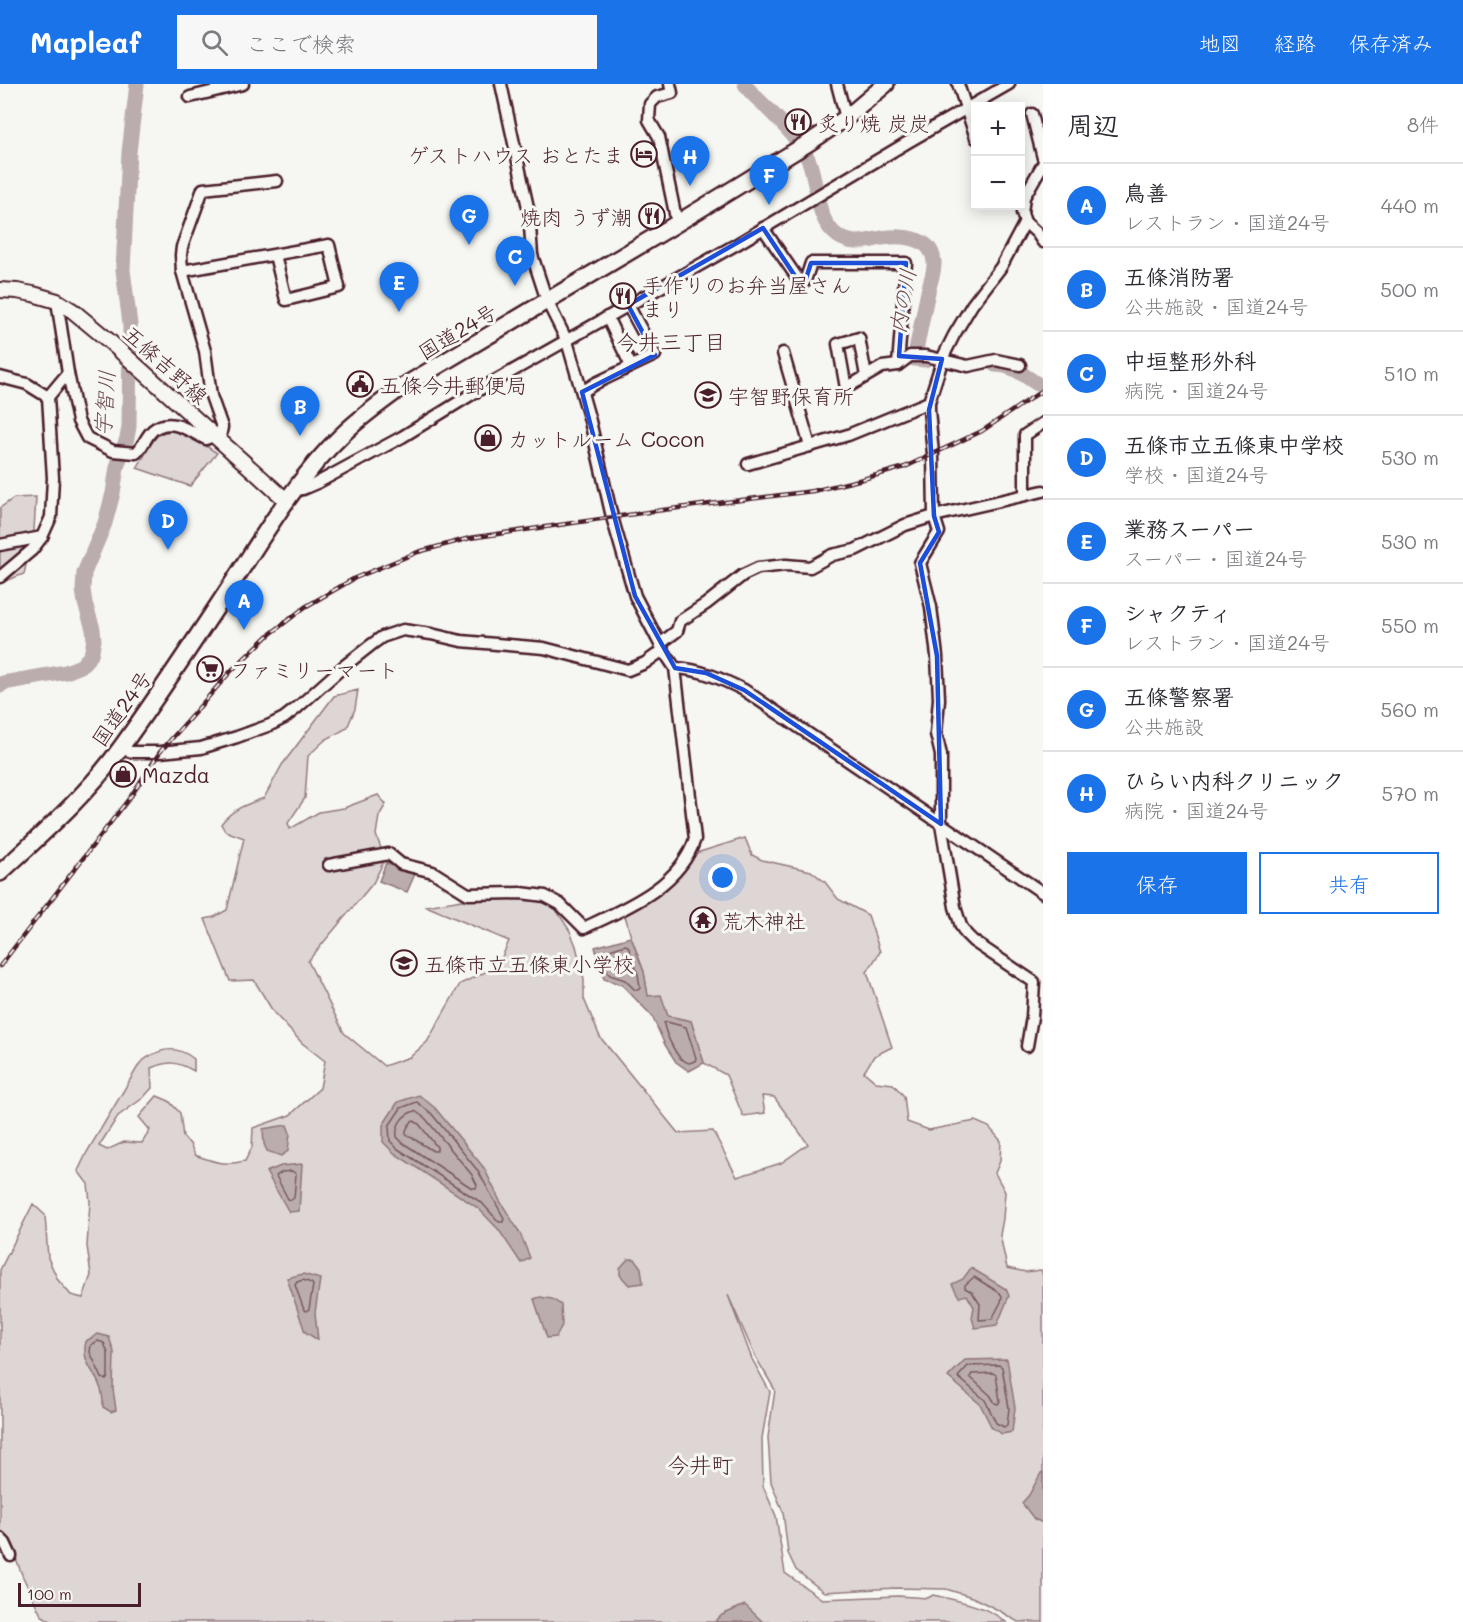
<!DOCTYPE html>
<html lang="ja">
<head>
<meta charset="utf-8">
<style>
  :root { --surface:#fff; --page:#f7f7f7; --text:#2b2b33; --muted:#7c7c81; --line:#e1e1e2; --accent:#1a73e8 }
  body { margin:0; font-family:Mali,"Klee One",sans-serif; background:var(--page); color:var(--text) }
  .controls { position:absolute; right:18px; top:18px; display:grid; overflow:hidden; border-radius:0px; box-shadow:0 3px 15px #0003 }
  .controls button { width:54px; height:54px; display:grid; place-items:center; padding:0; border:0; border-bottom:2px solid var(--line); background:var(--surface); color:var(--text); font:30px sans-serif }
  .scale { position:absolute; left:18px; bottom:15px; width:123px; box-sizing:border-box; padding-left:6px; border:3px solid #4a1f2b; border-top:0; font-size:16px; line-height:21px; white-space:nowrap; color:#4a1f2b; -webkit-text-stroke:4px #f6f6f2; paint-order:stroke }
  .you { position:absolute; left:723px; top:794px; width:21px; height:21px; margin:-15px; border:4px solid #fff; border-radius:50%; background:#1a73e8; box-shadow:0 0 0 9px #1a73e833 }
  .badge { display:grid; place-items:center; width:39px; height:39px; border-radius:50%; background:var(--accent); color:#fff; font-size:20px; font-weight:700 }
  .pin { position:absolute; translate:-50% -50px; filter:drop-shadow(0 2px 3px #0008) }
  .pin::after { content:''; position:absolute; top:32px; width:21px; height:18px; background:inherit; clip-path:polygon(0 0,100% 0,50% 100%) }
  .list { margin:0; padding:0; list-style:none }
  h2 { display:flex; justify-content:space-between; align-items:center; height:78px; margin:0; padding:0 24px; font-size:26px }
  h2 small { font-size:20px; font-weight:400; color:var(--muted) }
  .list li { display:grid; grid-template-columns:39px 1fr auto; gap:18px; align-items:center; box-sizing:border-box; height:84px; padding:0 24px; border-top:2px solid var(--line) }
  .list b { display:block; font-size:22px; white-space:nowrap }
  .list p { margin:0; font-size:20px; white-space:nowrap; color:var(--muted) }
  .list em { font-size:20px; font-style:normal; color:var(--muted) }
  .actions { display:flex; gap:12px; padding:18px 24px }
  .actions a { flex:1; padding:14px 0; border:2px solid var(--accent); border-radius:0px; text-align:center; font-size:21px; color:var(--accent) }
  .actions .main { background:var(--accent); color:#fff }
  .icon { flex:none; width:33px; height:33px; fill:none; stroke:currentColor; stroke-width:2; stroke-linecap:round; stroke-linejoin:round }
  .map { position:relative; flex:none; width:1043px; height:1538px; overflow:hidden }
  header { display:flex; align-items:center; gap:36px; box-sizing:border-box; height:84px; padding:0 30px; background:var(--accent); color:#fff }
  header strong { font-size:28px }
  nav { display:flex; gap:33px; margin-inline-start:auto; font-size:21px }
  .search { width:420px; height:54px; background:var(--page); display:flex; align-items:center; gap:15px; box-sizing:border-box; padding:0 21px; border-radius:0px; color:var(--muted); font-size:22px }
  main { display:flex }
  aside { flex:1; background:var(--surface) }
  .map>svg:first-child { display:block }
  .green { fill:#ddd6d5; stroke:#947a80; stroke-width:1.5 }
  .water { fill:#bbadae; stroke:#8e747a; stroke-width:1.5 }
  .lines { fill:none; stroke-linecap:round; stroke-linejoin:round }
  .shore { stroke:#77585f; stroke-width:1.5 }
  .river { stroke:#bbadae; stroke-width:15 }
  .minor-casing { stroke:#4a1f2b; stroke-width:15 }
  .major-casing { stroke:#4a1f2b; stroke-width:18 }
  .highway-casing { stroke:#4a1f2b; stroke-width:20 }
  .minor { stroke:#f6f6f2; stroke-width:10 }
  .major { stroke:#f6f6f2; stroke-width:14 }
  .highway { stroke:#f6f6f2; stroke-width:15 }
  .rail-casing { stroke:#4a1f2b; stroke-width:4.5 }
  .rail { stroke:#f6f6f2; stroke-width:2; stroke-dasharray:7; stroke-linecap:butt }
  .marked { fill:none; stroke:#1d4ed8; stroke-width:4.5; stroke-linejoin:round }
  .labels { text-anchor:middle; dominant-baseline:central; stroke-width:6; stroke-linejoin:round; paint-order:stroke }
  .poi-label { font-size:21px; fill:#4a1f2b; stroke:#f6f6f2; text-anchor:start }
  .street-label { font-size:21px; fill:#4a1f2b; stroke:#f6f6f2 }
  .water-label { font-size:22px; font-style:italic; fill:#6c4a52; stroke:#f6f6f2 }
  .neighbourhood-label { font-size:22px; fill:#4a1f2b; stroke:#f6f6f2 }
</style>
</head>
<body>
<header>
<strong>Mapleaf</strong>
<div class="search"><svg class="icon" aria-label="search" viewBox="0 0 24 24"><circle cx="10" cy="10" r="6"/><path d="M15 15l6 6"/></svg>ここで検索</div>
<nav><a>地図</a><a>経路</a><a>保存済み</a></nav>
</header>
<main>
<div class="map">
<svg width="1043" height="1538" viewBox="0 0 1043 1538">
  <rect width="100%" height="100%" fill="#f6f6f2"/>
  <filter id="ink" filterUnits="userSpaceOnUse"><feTurbulence type="fractalNoise" baseFrequency=".0167" numOctaves="2"/><feDisplacementMap in="SourceGraphic" scale="12" xChannelSelector="R" yChannelSelector="G"/><feConvolveMatrix kernelMatrix="1 2 1 2 8 2 1 2 1" color-interpolation-filters="sRGB"/></filter>
  <g filter="url(#ink)">
    <g class="green">
      <polygon points="175,346 183,347 217,369 190,402 137,384 153,357 159,350"/>
      <polygon points="36,413 34,446 24,490 0,499 0,424 14,414"/>
      <path d="M358,606l-3,19 -8,19 -22,12 -17,16 -3,42 -17,25 2,6 29,-17 25,-4 34,-13 8,9 -7,12 -3,19 9,24 -12,24 -65,78 36,72 40,33 26,-9 17,-15 33,-58 38,-18 11,-25 -83,-35 36,-6 56,-3 28,6 9,5 15,23 6,15 8,33v20l16,38 78,96 35,-2 24,46 44,-14 27,-19 -34,-47 -12,-1 3,17 -22,3 -17,-41 -22,-12 -13,-42 -23,-5 -20,-20 -4,-24 -13,-35 -7,-25 69,-58 52,-16 7,17 10,5 49,11 14,11 13,17 30,16 12,37 -13,20 25,75 -18,9 -10,16 12,10 17,2 11,12 3,26 22,8 46,-9 14,6 12,14 -1,20 -5,12 10,19 -2,27 -3,16 7,33 19,4 15,-2 2,6v346h-25l-20,-12 -26,-13 -26,-8 -50,-1 -72,4 -28,-22 -8,-17 -5,-41 -12,-30 -3,-45 7,-47 -20,-34 -27,-61 24,64 18,33 -8,46 1,48 13,30 9,57 37,26 76,-3 30,2 5,-3c25,6 52,10 73,27h-954l-11,-7 -18,-38 -14,-35 -9,-10v-262l33,-66 12,11 3,43 10,22 13,15 12,3 8,-23 -4,-29 3,-44 -2,-18 -10,-13 9,-19 53,-89c17,-14 35,-20 54,-4v12c-18,-10 -24,-10 -43,-3l1,20 -9,10 -25,18 -19,30 8,4 17,-8 18,1 8,-13 -11,-13 18,-21 12,5 11,12 3,24 7,7 5,11c20,7 28,11 50,6l7,-14 1,-19 37,-13 30,-27 5,-27 -23,-18 -28,-30 -20,-33 -24,1 -25,-62 9,-2 13,-7 17,-72 -19,-7 -4,-7c11,-15 26,-20 43,-26l18,-33 52,-69z"/>
    </g>
    <g class="water">
      <polygon points="386,779 415,790 407,808 379,797"/>
      <polygon points="631,853 644,888 648,912 661,911 668,932 691,937 704,979 689,987 676,978 665,961 652,932 622,901 604,895 595,863"/>
      <polygon points="419,1011 435,1024 484,1084 500,1117 520,1149 530,1174 521,1179 499,1146 478,1124 394,1069 383,1058 383,1041 398,1018"/>
      <polygon points="287,1041 290,1049 288,1067 281,1072 267,1067 264,1060 263,1045"/>
      <polygon points="302,1080 299,1127 289,1128 266,1088 281,1082"/>
      <polygon points="628,1175 635,1175 641,1184 643,1199 629,1201 620,1191 620,1184"/>
      <polygon points="971,1184 1006,1205 1009,1212 997,1241 975,1244 972,1234 974,1223 967,1211 959,1213 952,1200 963,1195"/>
      <polygon points="303,1190 320,1195 315,1229 318,1256 305,1248 287,1194"/>
      <polygon points="540,1213 552,1215 561,1221 562,1241 556,1253 547,1254 534,1215"/>
      <path d="M98,1250l11,3 5,15 -1,37 3,21 -5,2 -8,-5c0,-6 0,-14 -3,-20 -6,-18 -19,-24 -14,-46z"/>
      <polygon points="1007,1275 1015,1324 1012,1348 1002,1350 992,1344 980,1320 948,1293 965,1276"/>
      <polygon points="1043,1388 1043,1439 1034,1435 1022,1419 1029,1411 1041,1389"/>
      <polygon points="745,1521 763,1538 715,1538 722,1531"/>
    </g>
    <g class="lines">
      <g class="shore">
        <polygon points="625,861 628,862 638,890 640,904 638,906 635,906 625,896 610,891 608,889 604,868"/>
        <path d="M667,938l19,5 10,31 -1,3 -6,2c-1,0 -8,-4 -9,-5 -6,-7 -16,-27 -16,-35z"/>
        <polygon points="417,1018 431,1029 478,1087 504,1134 503,1138 499,1138 482,1119 398,1065 390,1057 389,1042 401,1024"/>
        <path d="M415,1027l10,7 47,57 5,10 -1,3h-4l-69,-45 -6,-6c-2,-12 6,-23 18,-26z"/>
        <path d="M414,1037l5,3 18,23v4h-4l-27,-17c-1,-4 4,-12 8,-13z"/>
        <polygon points="292,1087 296,1090 294,1114 291,1116 288,1115 276,1092 282,1088"/>
        <polygon points="974,1193 1000,1209 1002,1212 1001,1218 992,1235 979,1236 980,1220 972,1208 965,1204 965,1201"/>
        <polygon points="303,1196 311,1199 313,1201 309,1225 307,1227 304,1226 295,1201 297,1198"/>
        <polygon points="98,1257 104,1259 108,1269 108,1293 106,1296 102,1294 90,1268 91,1261"/>
        <polygon points="999,1281 1002,1283 1009,1324 1007,1341 1004,1343 996,1339 985,1316 958,1293 968,1282"/>
        <polygon points="993,1289 996,1291 1000,1317 998,1320 995,1319 990,1311 970,1293 972,1290"/>
      </g>
      <g class="river">
        <path d="M745,0c5,9 11,13 18,20 16,16 37,36 46,57 9,23 6,59 29,75 15,10 28,5 44,2 19,-3 49,-2 52,23 1,11 -4,20 -6,31 -5,22 -9,45 -14,67l11,1"/>
        <path d="M995,281c22,0 31,14 48,22"/>
        <polyline points="0,602 3,599 66,588 81,582 91,571 94,556 93,545 85,519 83,506 84,489 105,439 113,409 117,383 127,354 129,343 130,240 123,186 129,68 137,0"/>
      </g>
      <g class="minor-casing">
        <g id="minor">
          <polyline points="670,0 672,9 657,13 650,20 649,36 659,53 677,139"/>
          <polyline points="837,0 846,34"/>
          <polyline points="958,0 976,54"/>
          <polyline points="190,13 243,0"/>
          <polyline points="1032,30 1043,74"/>
          <polyline points="1043,80 1024,113 1022,129 1025,138 1037,149 1043,158"/>
          <polyline points="1025,138 1001,183 972,221 954,251 944,271 929,318 929,326 933,370 934,432 939,448 920,479 931,523 937,572 939,615 936,650 941,671 941,740 955,823 961,842 966,850 973,857 1034,898 1032,933 1027,962"/>
          <polyline points="763,144 800,198 805,197 811,179 906,179 898,281"/>
          <polyline points="182,187 329,161 339,203 286,216 275,171"/>
          <path d="M57,217l11,72 10,48 9,17 26,13 23,2c7,-6 10,-17 17,-23 17,-14 37,1 53,9l7,-3"/>
          <polyline points="607,233 631,282"/>
          <polyline points="783,269 810,362"/>
          <polyline points="866,292 859,254 838,260 846,304 882,283 898,281 910,272 926,272 968,282 996,276 1020,281"/>
          <polyline points="0,293 27,300 48,313"/>
          <polyline points="582,308 596,299 655,271 628,221"/>
          <polyline points="219,358 222,343 211,312 205,267 182,187 181,171 182,163 203,105 277,97"/>
          <polyline points="748,380 848,351 929,318"/>
          <polyline points="295,405 303,405 317,399 402,353 477,307 737,160 908,58 1009,0"/>
          <polyline points="1025,411 1025,351 1043,339"/>
          <polyline points="0,461 42,453"/>
          <polyline points="0,493 32,466 42,453 51,433 53,394 48,313 68,289"/>
          <polyline points="661,559 677,547 680,537 706,520 743,491 758,484 786,481 810,483 832,471 855,466 905,441 934,432 1043,407"/>
          <path d="M675,584c25,1 47,11 69,22l299,203"/>
          <polyline points="122,663 130,668 160,668 201,664 237,653 270,641 284,634 298,623 343,583 371,561 382,553 403,546 431,550 461,557 544,564 628,586 645,579 663,566"/>
          <path d="M329,781l60,-11 12,10 32,8 35,22 53,-1 24,3 15,8 24,24c42,-20 95,-41 111,-89l-20,-171 -12,-18 -28,-54 -23,-79 -22,-96 -23,-80 -20,-40 -15,-46 -3,-43 -28,-128"/>
          <polyline points="0,1454 5,1459 11,1472"/>
        </g>
      </g>
      <g class="major-casing">
        <polyline id="major" points="0,206 17,207 33,210 57,217 73,227 108,256 287,417"/>
      </g>
      <g class="highway-casing">
        <path id="highway" d="M0,789c43,-40 88,-79 122,-127 41,-57 79,-115 117,-173 31,-48 61,-98 103,-138 18,-18 40,-33 60,-48l269,-160 139,-85 36,-24 40,-34"/>
      </g>
      <use href="#minor" class="minor"/>
      <use href="#major" class="major"/>
      <use href="#highway" class="highway"/>
      <g class="rail-casing">
        <polyline id="rail" points="0,882 131,712 160,668 231,587 269,551 305,523 355,494 418,468 470,454 655,427 813,407 863,395 905,383 982,347 1043,306"/>
      </g>
      <use href="#rail" class="rail"/>
    </g>
  </g>
  <path class="marked" d="M763,144l40,60 8,-25h95l-7,93 43,3 -13,51 5,106 5,16 -19,31 17,93 4,168 -197,-134 -38,-17 -31,-5 -40,-72 -53,-204 73,-37 -27,-50z"/>
  <defs>
    <g id="restaurant-ring" transform="scale(1.35)"><circle r="9.5" fill="#f6f6f2" stroke="#4a1f2b" stroke-width="1.5"/><path d="M-5-6h1v4h1v-4h1v4h1v-4h1v5L-1.5 .5V6h-2V.5L-5-1ZM5-6V6H3V1.5H1.5Q1.5-4 5-6Z" fill="#4a1f2b"/></g>
    <g id="hotel-ring" transform="scale(1.35)"><circle r="9.5" fill="#f6f6f2" stroke="#4a1f2b" stroke-width="1.5"/><path d="M-6-4.5h1.5V1H6V5H4.5V3h-9V5H-6ZM-4 0a1.8 1.8 0 1 1 3.6 0ZM.5 0V-2.5h3Q6-2.5 6 0Z" fill="#4a1f2b"/></g>
    <g id="civic-ring" transform="scale(1.35)"><circle r="9.5" fill="#f6f6f2" stroke="#4a1f2b" stroke-width="1.5"/><path d="M-.6-6.5H3V-4.5H.6V-3L4-1V1h2V6H-6V1h2V-1L-.6-3ZM-1.2 2.5V6h2.4V2.5Z" fill="#4a1f2b"/></g>
    <g id="school-ring" transform="scale(1.35)"><circle r="9.5" fill="#f6f6f2" stroke="#4a1f2b" stroke-width="1.5"/><path d="M0-5L7-2L0 1L-7-2ZM-4 1L0 2.5L4 1V4Q0 6-4 4Z" fill="#4a1f2b"/></g>
    <g id="shop-ring" transform="scale(1.35)"><circle r="9.5" fill="#f6f6f2" stroke="#4a1f2b" stroke-width="1.5"/><path d="M-5-2.5h2.3a2.7 3.5 0 0 1 5.4 0H5L5.5 6h-11ZM-1.5-2.5h3a1.5 2.3 0 0 0-3 0Z" fill="#4a1f2b"/></g>
    <g id="supermarket-ring" transform="scale(1.35)"><circle r="9.5" fill="#f6f6f2" stroke="#4a1f2b" stroke-width="1.5"/><path d="M-6-5.5h2.5l.6 2H6L4.5 2H-2.5L-4.4-4H-6ZM-1.5 3.2a1.3 1.3 0 1 0 .1 0ZM3 3.2a1.3 1.3 0 1 0 .1 0Z" fill="#4a1f2b"/></g>
    <g id="temple-ring" transform="scale(1.35)"><circle r="9.5" fill="#f6f6f2" stroke="#4a1f2b" stroke-width="1.5"/><path d="M0-6L5-2H3V0L6.5 2.5H4V6H1.5V3h-3V6H-4V2.5H-6.5L-3 0V-2H-5Z" fill="#4a1f2b"/></g>
  </defs>
  <g fill-rule="evenodd">
    <use href="#restaurant-ring" x="798" y="38"/>
    <use href="#hotel-ring" x="644" y="70"/>
    <use href="#restaurant-ring" x="652" y="132"/>
    <use href="#restaurant-ring" x="623" y="212"/>
    <use href="#civic-ring" x="360" y="300"/>
    <use href="#school-ring" x="708" y="311"/>
    <use href="#shop-ring" x="488" y="354"/>
    <use href="#supermarket-ring" x="210" y="585"/>
    <use href="#shop-ring" x="123" y="690"/>
    <use href="#temple-ring" x="703" y="836"/>
    <use href="#school-ring" x="404" y="879"/>
  </g>
  <g class="labels">
    <g class="poi-label">
      <text x="818" y="38">炙り焼 炭炭</text>
      <text x="624" y="70" text-anchor="end">ゲストハウス おとたま</text>
      <text x="632" y="132" text-anchor="end">焼肉 うず潮</text>
      <text x="642" y="200">手作りのお弁当屋さん<tspan x="642" dy="24">まり</tspan></text>
      <text x="380" y="300">五條今井郵便局</text>
      <text x="728" y="311">宇智野保育所</text>
      <text x="508" y="354">カットルーム Cocon</text>
      <text x="230" y="585">ファミリーマート</text>
      <text x="142" y="690">Mazda</text>
      <text x="722" y="836">荒木神社</text>
      <text x="424" y="879">五條市立五條東小学校</text>
    </g>
    <g class="street-label">
      <text transform="translate(457 247) rotate(-31)">国道24号</text>
      <text transform="translate(166 280) rotate(42)">五條吉野線</text>
      <text transform="translate(121 624) rotate(-55)">国道24号</text>
    </g>
    <g class="water-label">
      <text transform="translate(902 217) rotate(-80)">内の川</text>
      <text transform="translate(104 319) rotate(-86)">宇智川</text>
    </g>
    <g class="neighbourhood-label">
      <text x="671" y="257">今井三丁目</text>
      <text x="700" y="1380">今井町</text>
    </g>
  </g>
</svg>
<div class="controls">
<button>+</button>
<button>−</button>
</div>
<div class="scale">100 m</div>
<div class="you"></div>
<div class="pin badge" style="left:244px;top:546px">A</div>
<div class="pin badge" style="left:300px;top:352px">B</div>
<div class="pin badge" style="left:515px;top:202px">C</div>
<div class="pin badge" style="left:168px;top:466px">D</div>
<div class="pin badge" style="left:399px;top:228px">E</div>
<div class="pin badge" style="left:769px;top:121px">F</div>
<div class="pin badge" style="left:469px;top:161px">G</div>
<div class="pin badge" style="left:690px;top:102px">H</div>
</div>
<aside>
<h2>周辺<small>8件</small></h2>
<ul class="list">
<li><span class="badge">A</span><div><b>鳥善</b><p>レストラン · 国道24号</p></div><em>440 m</em></li>
<li><span class="badge">B</span><div><b>五條消防署</b><p>公共施設 · 国道24号</p></div><em>500 m</em></li>
<li><span class="badge">C</span><div><b>中垣整形外科</b><p>病院 · 国道24号</p></div><em>510 m</em></li>
<li><span class="badge">D</span><div><b>五條市立五條東中学校</b><p>学校 · 国道24号</p></div><em>530 m</em></li>
<li><span class="badge">E</span><div><b>業務スーパー</b><p>スーパー · 国道24号</p></div><em>530 m</em></li>
<li><span class="badge">F</span><div><b>シャクティ</b><p>レストラン · 国道24号</p></div><em>550 m</em></li>
<li><span class="badge">G</span><div><b>五條警察署</b><p>公共施設</p></div><em>560 m</em></li>
<li><span class="badge">H</span><div><b>ひらい内科クリニック</b><p>病院 · 国道24号</p></div><em>570 m</em></li>
</ul>
<div class="actions"><a class="main">保存</a><a>共有</a></div>
</aside>
</main>
</body>
</html>
